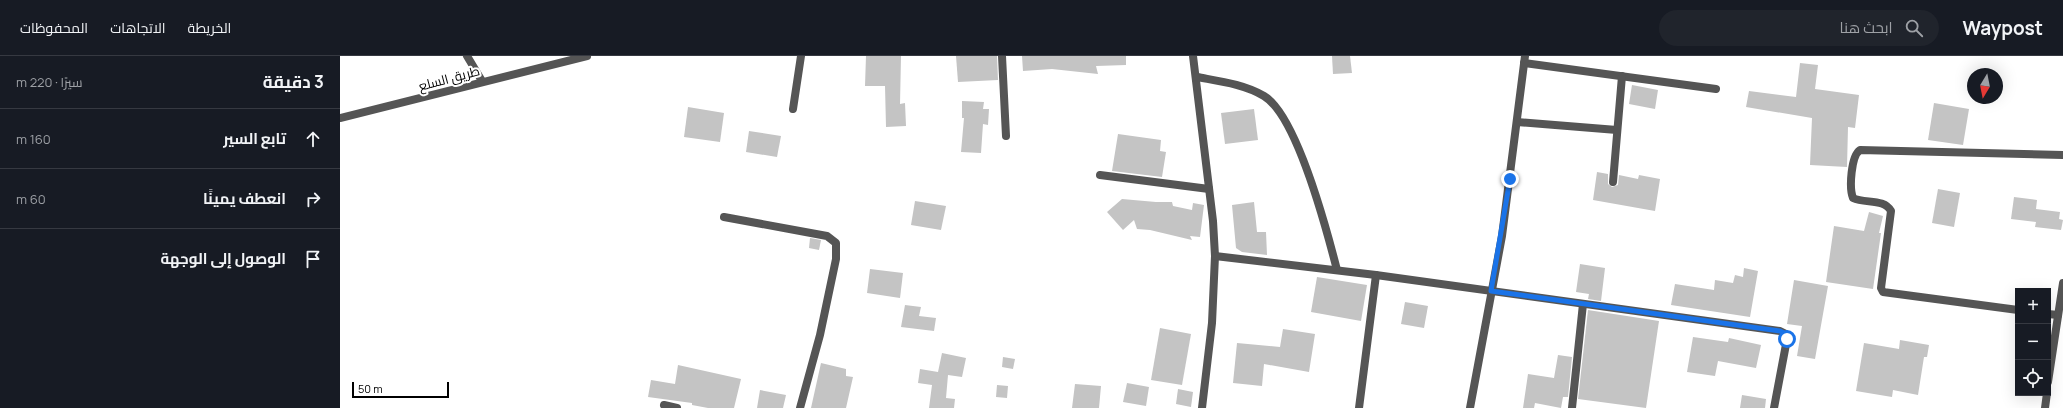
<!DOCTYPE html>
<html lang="ar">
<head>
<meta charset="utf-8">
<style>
  :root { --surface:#171b24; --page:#20242c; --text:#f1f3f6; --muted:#9ea1a6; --line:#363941 }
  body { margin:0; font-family:Manrope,Cairo,sans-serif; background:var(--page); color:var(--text); direction:rtl }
  .controls { position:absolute; right:12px; bottom:12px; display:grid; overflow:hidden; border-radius:0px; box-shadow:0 4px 16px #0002 }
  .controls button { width:36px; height:36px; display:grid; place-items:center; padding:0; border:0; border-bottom:1px solid var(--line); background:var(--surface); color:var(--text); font:20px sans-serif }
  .compass { position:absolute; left:1627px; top:12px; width:36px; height:36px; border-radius:50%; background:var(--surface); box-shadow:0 4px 16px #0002; rotate:190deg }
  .scale { position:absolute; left:12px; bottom:10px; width:97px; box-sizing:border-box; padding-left:4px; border:2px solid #000; border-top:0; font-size:11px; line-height:14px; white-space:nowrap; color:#000; -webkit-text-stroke:3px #fff; paint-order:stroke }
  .stop { position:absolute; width:12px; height:12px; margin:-9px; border:3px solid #1a73e8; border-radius:50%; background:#fff }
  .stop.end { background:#1a73e8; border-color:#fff; box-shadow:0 1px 4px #0008 }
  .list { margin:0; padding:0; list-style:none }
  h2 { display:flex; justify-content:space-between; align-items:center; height:52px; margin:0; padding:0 16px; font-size:17px }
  h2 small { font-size:13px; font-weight:400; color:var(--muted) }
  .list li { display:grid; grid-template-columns:26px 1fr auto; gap:12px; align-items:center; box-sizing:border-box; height:60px; padding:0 16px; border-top:1px solid var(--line) }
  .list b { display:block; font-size:15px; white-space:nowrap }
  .list em { font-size:13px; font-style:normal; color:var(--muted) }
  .icon { flex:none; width:22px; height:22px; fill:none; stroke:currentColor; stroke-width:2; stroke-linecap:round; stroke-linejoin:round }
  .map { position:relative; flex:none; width:1723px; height:352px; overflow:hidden; direction:ltr }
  header { display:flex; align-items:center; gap:24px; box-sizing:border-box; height:56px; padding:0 20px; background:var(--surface); border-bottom:1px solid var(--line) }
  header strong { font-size:19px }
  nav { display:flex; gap:22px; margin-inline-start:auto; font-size:14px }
  .search { width:280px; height:36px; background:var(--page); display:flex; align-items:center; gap:10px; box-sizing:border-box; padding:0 14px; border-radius:22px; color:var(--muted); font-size:15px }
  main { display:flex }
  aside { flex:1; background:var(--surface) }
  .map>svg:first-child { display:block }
  .building { fill:#c4c4c4 }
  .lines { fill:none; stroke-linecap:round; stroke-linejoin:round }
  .minor { stroke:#555; stroke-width:8 }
  .tertiary { stroke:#555; stroke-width:8 }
  .route { stroke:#1a73e8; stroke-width:5 }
  .labels { text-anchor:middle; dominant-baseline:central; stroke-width:4; stroke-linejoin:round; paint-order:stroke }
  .street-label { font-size:13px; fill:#000; stroke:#fff }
</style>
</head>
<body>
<header>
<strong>Waypost</strong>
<div class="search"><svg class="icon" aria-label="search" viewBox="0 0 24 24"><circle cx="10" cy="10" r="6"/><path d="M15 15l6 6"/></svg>ابحث هنا</div>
<nav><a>الخريطة</a><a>الاتجاهات</a><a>المحفوظات</a></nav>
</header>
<main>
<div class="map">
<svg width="1723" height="352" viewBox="0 0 1723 352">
  <rect width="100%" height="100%" fill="#fff"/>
  <g class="building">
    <polygon points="526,0 561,0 560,48 565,47 566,70 546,71 545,30 525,30"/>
    <polygon points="616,0 657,0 658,24 618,26"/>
    <polygon points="682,0 786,0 786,9 756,10 758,18 712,13 683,15"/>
    <polygon points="992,0 1010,0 1012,17 993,18"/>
    <polygon points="1460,7 1478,9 1475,33 1519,39 1515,72 1508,71 1507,111 1470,109 1472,62 1406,51 1409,35 1456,41"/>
    <polygon points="1292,29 1318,34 1315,53 1289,48"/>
    <polygon points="622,45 644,46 643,53 649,53 648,69 643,68 641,97 621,96 624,62 622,62"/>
    <polygon points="1594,47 1629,53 1623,89 1588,84"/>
    <polygon points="348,51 384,57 380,86 344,81"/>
    <polygon points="914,53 918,84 885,88 881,57"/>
    <polygon points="409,75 441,80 437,101 406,96"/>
    <polygon points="778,78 821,84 820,95 826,96 822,121 772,115"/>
    <polygon points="1257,116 1268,118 1268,128 1272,131 1278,129 1279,119 1298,123 1299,119 1320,123 1315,155 1253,144"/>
    <polygon points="1598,133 1620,137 1614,171 1592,167"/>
    <polygon points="1674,141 1697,144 1696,153 1720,156 1719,163 1723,164 1721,174 1695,171 1696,166 1671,163"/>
    <polygon points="782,143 816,146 832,146 833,150 852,154 853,147 864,149 860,181 850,180 852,184 810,174 797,173 794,164 783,174 767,156"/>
    <polygon points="575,145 606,150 601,174 571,169"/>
    <polygon points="914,146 917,176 926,176 927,199 902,196 896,192 892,149"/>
    <polygon points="1529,156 1543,160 1539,177 1541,177 1533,233 1486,226 1494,170 1524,175"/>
    <polygon points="470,182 481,184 479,194 469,192"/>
    <polygon points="1240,208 1265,212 1261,245 1248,243 1249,238 1236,236"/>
    <polygon points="1404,212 1418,215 1410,261 1331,249 1335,228 1374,234 1375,224 1393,227 1395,219 1403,221"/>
    <polygon points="530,213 563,217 560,242 527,237"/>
    <polygon points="977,221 1027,229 1021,265 971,256"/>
    <polygon points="1454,224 1488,230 1475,303 1457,300 1462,270 1447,268"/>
    <polygon points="1065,246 1088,250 1084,272 1061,268"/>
    <polygon points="565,249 581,251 579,260 596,262 594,275 561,271"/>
    <polygon points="1248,254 1319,265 1306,352 1238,343"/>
    <polygon points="820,272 851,278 842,329 811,324"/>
    <polygon points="943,273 975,278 969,316 924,308 922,330 893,327 897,287 940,291"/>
    <polygon points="1353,281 1388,286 1389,282 1421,289 1416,312 1378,305 1375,320 1347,316"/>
    <polygon points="1560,284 1589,289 1587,301 1584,301 1578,339 1553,334 1552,341 1516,335 1524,287 1559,293"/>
    <polygon points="602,297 626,302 622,321 608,319 606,342 615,343 614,352 589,352 592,329 578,327 580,313 598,316"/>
    <polygon points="1218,299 1232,301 1228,341 1223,341 1221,352 1195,347 1194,352 1183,352 1188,318 1214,322"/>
    <polygon points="663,301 675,303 673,313 662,311"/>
    <polygon points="481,307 506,313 506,320 513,321 506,352 471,352"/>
    <polygon points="338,309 401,323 394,352 368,352 352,349 352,347 308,341 311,324 335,328"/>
    <polygon points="787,327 809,331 806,350 783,346"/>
    <polygon points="735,328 761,330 759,352 732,352"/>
    <polygon points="657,329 668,330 667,342 656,341"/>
    <polygon points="838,333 853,336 851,351 836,348"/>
    <polygon points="420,334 446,339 443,352 417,352"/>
    <polygon points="1402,339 1426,343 1425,352 1400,352"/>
  </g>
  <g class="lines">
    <g class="minor">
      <polyline points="127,0 142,25"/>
      <polyline points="662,0 666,80"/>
      <polyline points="853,0 873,165 875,200 872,267 862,352"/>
      <polyline points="1184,7 1376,33"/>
      <path d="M857,21c21,4 47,7 67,19 33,20 63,135 73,174"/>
      <polyline points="453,53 461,0"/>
      <polyline points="1177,66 1277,74"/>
      <polyline points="760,119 869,133"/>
      <polyline points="1273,126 1282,20"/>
      <polyline points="384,161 487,180 496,187 496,203 480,279 460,352"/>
      <polyline points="875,200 1036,219 1440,275 1446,278 1447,283 1434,352"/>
      <path d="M1678,254l-135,-18 -2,-4 10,-77c-7,-13 -26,-7 -38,-13 -4,-10 -2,-42 7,-48l203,5"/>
      <polyline points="1708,258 1718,259"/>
      <polyline points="324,349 337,352"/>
      <polyline points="1019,352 1036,219"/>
      <polyline points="1130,352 1162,180 1185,0"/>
      <polyline points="1232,352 1243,248"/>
    </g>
    <g class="tertiary">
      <polyline points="0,62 247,0"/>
      <polyline points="1708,326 1723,227"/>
      <polyline points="1705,352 1707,337"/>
    </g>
  </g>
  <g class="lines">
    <polyline class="route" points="1170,123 1151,235 1440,275 1446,278 1447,283"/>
  </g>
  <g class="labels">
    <g class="street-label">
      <text transform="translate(109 22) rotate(-15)">طريق السلع</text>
    </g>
  </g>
</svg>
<div class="controls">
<button>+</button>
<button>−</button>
<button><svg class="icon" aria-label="locate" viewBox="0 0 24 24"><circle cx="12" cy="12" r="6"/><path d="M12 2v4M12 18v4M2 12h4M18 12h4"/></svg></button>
</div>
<svg class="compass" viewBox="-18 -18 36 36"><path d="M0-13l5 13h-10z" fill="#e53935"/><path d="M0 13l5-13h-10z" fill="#9ea1a6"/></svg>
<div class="scale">50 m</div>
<div class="stop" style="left:1447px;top:283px"></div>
<div class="stop end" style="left:1170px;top:123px"></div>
</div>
<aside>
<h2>3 دقيقة<small>سيرًا · 220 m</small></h2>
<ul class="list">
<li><svg class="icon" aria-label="ahead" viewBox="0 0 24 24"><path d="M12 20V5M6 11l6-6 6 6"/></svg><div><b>تابع السير</b></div><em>160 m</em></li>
<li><svg class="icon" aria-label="right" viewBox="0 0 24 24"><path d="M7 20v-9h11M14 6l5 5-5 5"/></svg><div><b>انعطف يمينًا</b></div><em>60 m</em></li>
<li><svg class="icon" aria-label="arrive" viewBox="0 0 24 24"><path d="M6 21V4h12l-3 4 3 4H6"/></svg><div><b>الوصول إلى الوجهة</b></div></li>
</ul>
</aside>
</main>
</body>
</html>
